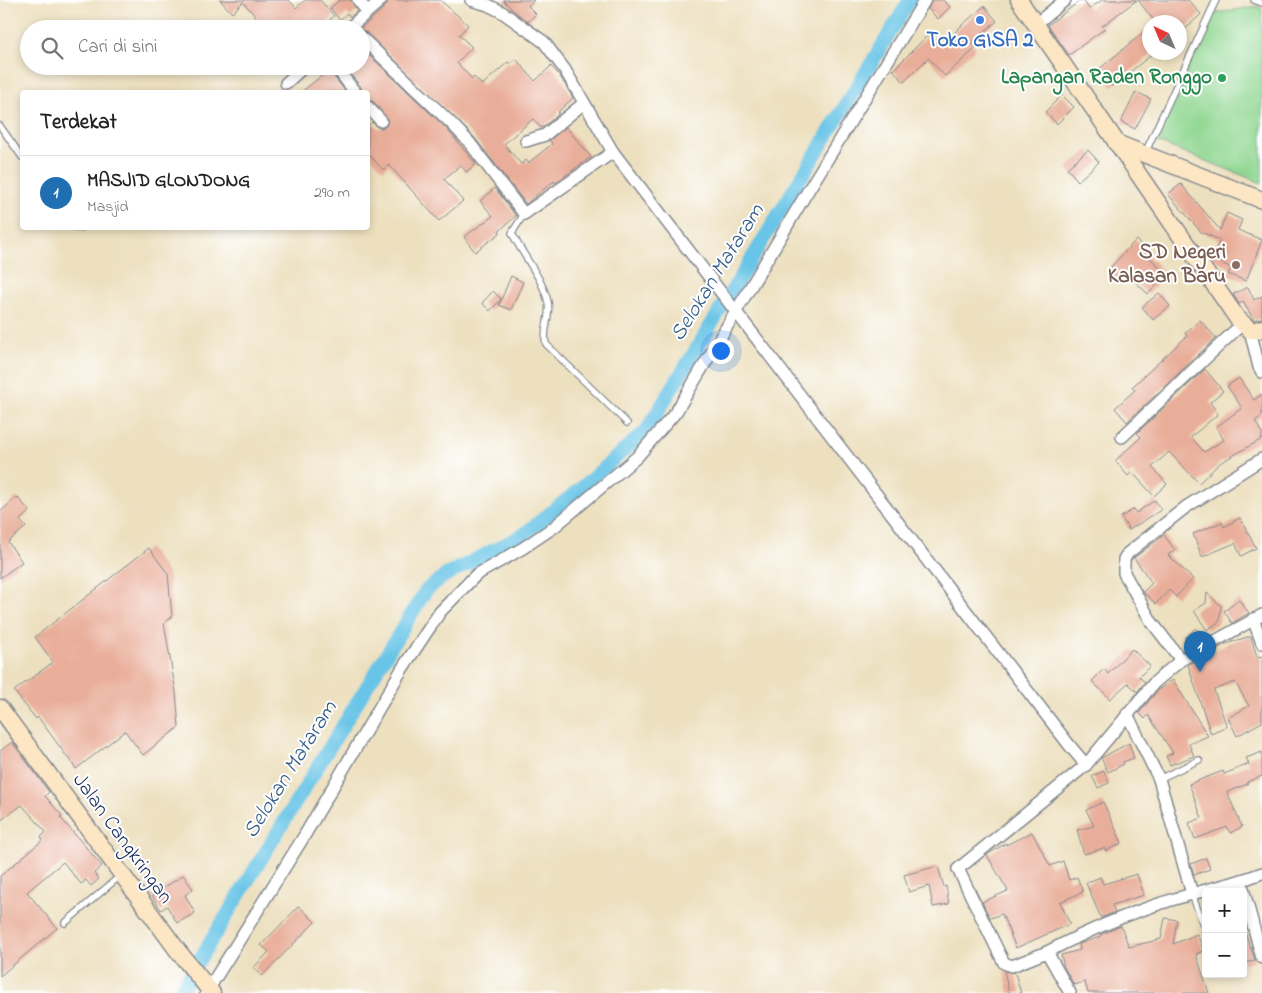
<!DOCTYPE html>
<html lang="id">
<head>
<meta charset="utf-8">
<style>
  :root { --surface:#fff; --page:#f6f6f6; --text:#222; --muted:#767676; --line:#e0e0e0; --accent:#1f6fb2 }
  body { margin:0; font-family:"Indie Flower",sans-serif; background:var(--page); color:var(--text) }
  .controls { position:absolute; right:15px; bottom:15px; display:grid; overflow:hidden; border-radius:5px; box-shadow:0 2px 8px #0003 }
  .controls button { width:45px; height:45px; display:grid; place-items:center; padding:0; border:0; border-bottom:1px solid var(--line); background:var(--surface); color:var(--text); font:25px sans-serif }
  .compass { position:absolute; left:1142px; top:15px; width:45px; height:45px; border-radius:50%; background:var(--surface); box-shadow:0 2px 8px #0003; rotate:316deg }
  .you { position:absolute; left:720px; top:350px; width:18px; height:18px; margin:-12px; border:4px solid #fff; border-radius:50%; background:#1a73e8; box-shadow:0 0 0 8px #1a73e833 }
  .badge { display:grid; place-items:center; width:32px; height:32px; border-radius:50%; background:var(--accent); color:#fff; font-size:16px; font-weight:700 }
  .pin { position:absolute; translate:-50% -41px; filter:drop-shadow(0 1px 2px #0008) }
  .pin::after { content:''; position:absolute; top:26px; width:18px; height:15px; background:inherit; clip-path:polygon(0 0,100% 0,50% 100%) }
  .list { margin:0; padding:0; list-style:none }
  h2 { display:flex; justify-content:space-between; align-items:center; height:65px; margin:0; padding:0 20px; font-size:21px }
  h2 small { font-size:16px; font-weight:400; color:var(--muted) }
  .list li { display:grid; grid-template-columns:32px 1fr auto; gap:15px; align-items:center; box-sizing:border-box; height:75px; padding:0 20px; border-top:1px solid var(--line) }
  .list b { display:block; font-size:19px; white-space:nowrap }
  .list p { margin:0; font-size:16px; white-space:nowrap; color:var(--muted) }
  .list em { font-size:16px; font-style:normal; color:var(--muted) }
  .icon { flex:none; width:28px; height:28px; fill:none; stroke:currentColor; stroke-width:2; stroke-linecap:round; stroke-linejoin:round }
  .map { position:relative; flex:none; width:1262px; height:993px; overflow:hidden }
  .search { position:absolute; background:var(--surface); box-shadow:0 2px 8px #0003; left:20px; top:20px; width:350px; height:55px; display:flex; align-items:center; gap:12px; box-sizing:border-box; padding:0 18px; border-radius:28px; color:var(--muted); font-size:19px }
  .panel { position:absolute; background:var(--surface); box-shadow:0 2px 8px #0003; left:20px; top:90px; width:350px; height:140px; border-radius:5px }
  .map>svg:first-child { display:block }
  .green { fill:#91d792; stroke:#568378 }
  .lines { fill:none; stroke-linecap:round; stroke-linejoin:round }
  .canal { stroke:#69c5e7; stroke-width:14 }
  .building { fill:#e9ae9a }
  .service-casing { stroke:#84888e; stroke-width:8 }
  .minor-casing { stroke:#84888e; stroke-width:14 }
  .secondary-casing { stroke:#84888e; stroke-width:19 }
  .service { stroke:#fff; stroke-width:5.5 }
  .minor { stroke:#fff; stroke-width:11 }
  .secondary { stroke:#fce6c4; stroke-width:16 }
  .shop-dot { fill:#3f7fe0; stroke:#fff; stroke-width:2 }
  .leisure-dot { fill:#2e9e5b; stroke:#fff; stroke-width:2 }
  .education-dot { fill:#8d6e63; stroke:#fff; stroke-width:2 }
  .labels { text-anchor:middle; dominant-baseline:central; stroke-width:4; stroke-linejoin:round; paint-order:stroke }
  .shop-label { font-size:21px; font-weight:bold; fill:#366cbe; stroke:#fff }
  .leisure-label { font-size:21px; font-weight:bold; fill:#27864d; stroke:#fff; text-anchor:end }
  .education-label { font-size:21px; font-weight:bold; fill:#785e54; stroke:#fff; text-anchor:end }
  .street-label { font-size:21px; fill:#1b2f5e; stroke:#fff }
  .water-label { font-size:22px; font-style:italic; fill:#325c87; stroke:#fff }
</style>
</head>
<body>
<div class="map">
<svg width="1262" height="993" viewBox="0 0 1262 993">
  <rect width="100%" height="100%" fill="#fff"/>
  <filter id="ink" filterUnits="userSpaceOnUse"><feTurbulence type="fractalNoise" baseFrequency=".02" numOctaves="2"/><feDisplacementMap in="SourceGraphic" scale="10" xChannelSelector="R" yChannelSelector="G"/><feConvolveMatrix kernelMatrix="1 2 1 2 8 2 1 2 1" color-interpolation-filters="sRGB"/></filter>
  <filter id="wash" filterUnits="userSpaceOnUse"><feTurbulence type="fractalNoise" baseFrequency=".0096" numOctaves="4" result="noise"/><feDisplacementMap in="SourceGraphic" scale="20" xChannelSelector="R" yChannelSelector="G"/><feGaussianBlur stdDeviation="1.12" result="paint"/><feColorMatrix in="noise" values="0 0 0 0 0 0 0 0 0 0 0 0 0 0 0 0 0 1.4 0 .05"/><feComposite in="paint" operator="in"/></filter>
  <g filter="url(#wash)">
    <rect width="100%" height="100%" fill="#ede0bf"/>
    <polygon class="green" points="1257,6 1262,9 1262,183 1155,141 1211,14"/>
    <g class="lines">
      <polyline class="canal" points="179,993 426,590 446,575 523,535 580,489 646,431 910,0"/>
    </g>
    <g id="blocks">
      <g class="building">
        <polygon points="220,0 289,0 296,8 305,0 320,0 334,16 320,29 302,29 295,21 287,29 267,29 243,2 232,13"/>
        <polygon points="340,0 351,0 357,11 350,17 347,13 340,20 330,8"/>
        <polygon points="388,0 440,0 456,14 468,25 459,35 472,47 457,63 472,79 474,77 482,85 508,62 510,64 516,59 535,81 551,66 560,76 573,98 559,111 557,116 541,128 533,119 504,144 521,164 526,160 528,163 552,144 550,140 566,127 591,157 555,183 554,181 526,204 474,137 366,32 360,29 386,6"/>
        <polygon points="503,0 534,0 528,6 536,14 528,22 513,10"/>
        <polygon points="932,0 943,0 950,7 938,19 928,9"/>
        <polygon points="1081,0 1083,0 1089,9 1102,0 1137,0 1102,26 1104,29 1069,55 1048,25"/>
        <polygon points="1138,0 1188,0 1201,14 1180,34 1180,22 1155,22"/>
        <polygon points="984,6 997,21 971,43 976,48 945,76 928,58 904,82 893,70 928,35 941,47 961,26"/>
        <polygon points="1145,31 1150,37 1150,56 1112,86 1098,70"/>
        <polygon points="369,55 446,128 476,164 466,172 461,165 444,179 463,201 439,221 389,165 383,170 368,153 368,126 372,122 378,128 383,128 386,126 388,120 374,102 368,100 368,92 362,92 361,87 350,73 356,66 361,66 361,62"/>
        <polygon points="329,70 346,92 301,92"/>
        <polygon points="1136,92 1151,99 1135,129 1121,122"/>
        <polygon points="1062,95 1074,107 1057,124 1045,112"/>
        <polygon points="1088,150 1099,162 1078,181 1067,168"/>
        <polygon points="1181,184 1220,230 1227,213 1242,220 1238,230 1262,240 1246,281 1228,274 1231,268 1211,257 1220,240 1201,232 1168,194"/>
        <polygon points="495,188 516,216 499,231 500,233 475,252 464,237 493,216 480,201"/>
        <polygon points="1136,240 1148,251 1145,253 1167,275 1148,294 1125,272 1117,280 1108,270"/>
        <polygon points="511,276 523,282 511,310 499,305"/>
        <polygon points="1248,287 1254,300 1262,296 1262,318 1254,320 1243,302 1239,304 1233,294"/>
        <polygon points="493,291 501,299 490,311 482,303"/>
        <polygon points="1159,293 1170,306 1153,320 1142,307"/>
        <polygon points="1200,320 1216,338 1127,422 1115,408 1135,390 1132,387 1187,336 1185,333"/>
        <polygon points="1205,369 1223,391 1210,402 1218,414 1191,437 1204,452 1224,440 1216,427 1242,408 1227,386 1239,378 1254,400 1262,394 1262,416 1255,421 1262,433 1262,439 1220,463 1199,483 1169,452 1152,467 1167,484 1154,496 1132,472 1128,476 1115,461 1141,437 1137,433"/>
        <polygon points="17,497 30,511 20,520 26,527 8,542 22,562 0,578 0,512"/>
        <polygon points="1155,500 1161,510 1129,530 1121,517 1134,509 1136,513"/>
        <polygon points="1240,518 1256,548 1241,556 1235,543 1202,557 1193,534 1222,522 1224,527"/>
        <polygon points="1164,535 1175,550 1168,555 1193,579 1176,597 1169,590 1156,604 1143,592 1152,583 1134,558"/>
        <polygon points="149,548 168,574 172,617 164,623 176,693 179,727 143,755 125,731 76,769 38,717 36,719 14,691 53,662 35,637"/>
        <polygon points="1207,593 1221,606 1219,622 1207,630 1194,611 1206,603"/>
        <polygon points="1239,600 1249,613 1232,623 1224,611"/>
        <polygon points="1196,628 1204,638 1191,646 1185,638"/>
        <polygon points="1247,637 1251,637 1257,657 1262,656 1262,722 1237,736 1228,718 1249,706 1235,682 1214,690 1227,727 1211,734 1188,665 1226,644"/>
        <polygon points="1132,649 1150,666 1139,677 1145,682 1137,692 1128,683 1110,699 1092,681 1104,669 1108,674"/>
        <polygon points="1173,680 1208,736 1189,744 1194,756 1170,765 1166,756 1173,753 1148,715 1145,719 1139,713 1158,690"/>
        <polygon points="12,742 49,792 45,796 62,816 60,817 102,866 94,873 99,879 91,886 86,880 81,884 63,862 27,892 57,928 0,976 0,876 43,840 41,837 46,832 22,805 0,821 0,751"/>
        <polygon points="1129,743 1134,758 1123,762 1124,764 1108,772 1101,758"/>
        <polygon points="1262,752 1262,776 1247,782 1248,784 1227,792 1242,827 1230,833 1227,827 1195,839 1189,823 1202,818 1189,784 1223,771 1224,774 1249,764 1246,758"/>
        <polygon points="1104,771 1109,783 1098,788 1092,776"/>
        <polygon points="1103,802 1122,843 1106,851 1104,848 1084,854 1077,830 1094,826 1086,810"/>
        <polygon points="1032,832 1050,866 1063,861 1069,880 1077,877 1083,892 1060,902 1070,924 1016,948 1002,914 990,918 982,902 1008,891 987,855 1006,843 1006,845"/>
        <polygon points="1206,858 1210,869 1194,875 1191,864"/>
        <polygon points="938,866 944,887 946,886 949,904 933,907 929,886 909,892 904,875"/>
        <polygon points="1137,874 1144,895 1112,905 1115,912 1101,918 1086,883 1100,877 1103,884"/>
        <polygon points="183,875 193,889 185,895 195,913 177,923 167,906 161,910 152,896"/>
        <polygon points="299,906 315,922 262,976 254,967 269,952 261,945"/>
        <polygon points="1165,918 1177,920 1173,944 1197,934 1204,951 1196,954 1209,993 1088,993 1085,982 1074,985 1064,967 1061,955 1080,950 1079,944 1100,937 1100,935 1121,926 1129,947 1161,939"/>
        <polygon points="1243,932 1245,932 1255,960 1243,964"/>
        <polygon points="1004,971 1015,973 1021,993 1009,993"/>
      </g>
    </g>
  </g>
  <g filter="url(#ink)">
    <use href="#blocks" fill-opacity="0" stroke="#84888e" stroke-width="1"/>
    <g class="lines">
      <g class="service-casing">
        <g id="service">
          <polyline points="1254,0 1262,3"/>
          <polyline points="0,126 22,157"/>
          <polyline points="1145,153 1216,0"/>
          <path d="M524,214l-12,19c11,23 30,44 36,69 3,15 -6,29 -2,42l81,79"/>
          <polyline points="77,228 80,228"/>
          <polyline points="1159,779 1199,760"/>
          <polyline points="1192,894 1206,933"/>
          <polyline points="65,923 120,876"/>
        </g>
      </g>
      <g class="minor-casing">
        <g id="minor">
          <polyline points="358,0 367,11"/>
          <polyline points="471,0 488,5 502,12 544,42 565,70 613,152 1070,746 1086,765"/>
          <polyline points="1036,24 1065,0"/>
          <polyline points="348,29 381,0"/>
          <polyline points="361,37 451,123 469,142 524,214 613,152"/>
          <polyline points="335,66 355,92"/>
          <polyline points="286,83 305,66"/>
          <polyline points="368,107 381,121"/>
          <polyline points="526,141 545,135 584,103"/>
          <polyline points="1250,330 1259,367 1262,372"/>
          <polyline points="1122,437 1242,324"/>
          <polyline points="1253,619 1262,643"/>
          <polyline points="1181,660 1151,621 1124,573 1124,559 1128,553 1186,507 1262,459"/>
          <polyline points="1127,714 1159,779 1192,894"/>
          <polyline points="1241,881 1262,958"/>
          <path d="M1047,952c44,-23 97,-45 145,-58 24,-7 47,-12 70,-21"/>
          <polyline points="206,993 303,838 402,669 440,612 476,575 523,548 554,527 637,457 676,412 806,194 925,0"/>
          <polyline points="1070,993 1047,952 1012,966 1004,963 958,869 1086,765 1154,683 1181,660 1262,615"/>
        </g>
      </g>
      <g class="secondary-casing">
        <g id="secondary">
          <polyline points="1019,0 1237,318 1250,330 1258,330 1262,328"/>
          <polyline points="1116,143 1262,200"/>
          <polyline points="0,708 178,951 212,993"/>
        </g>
      </g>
      <use href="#service" class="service"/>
      <use href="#minor" class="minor"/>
      <use href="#secondary" class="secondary"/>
    </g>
  </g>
  <circle class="shop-dot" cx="980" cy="20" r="5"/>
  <circle class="leisure-dot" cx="1222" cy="78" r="5"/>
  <circle class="education-dot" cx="1236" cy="265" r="5"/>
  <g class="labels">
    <g class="shop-label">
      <text x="980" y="41">Toko GISA 2</text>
    </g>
    <g class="leisure-label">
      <text x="1212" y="78">Lapangan Raden Ronggo</text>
    </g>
    <g class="education-label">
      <text x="1226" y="253">SD Negeri<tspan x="1226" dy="24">Kalasan Baru</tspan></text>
    </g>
    <g class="street-label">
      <text transform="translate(122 839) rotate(54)">Jalan Cangkringan</text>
    </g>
    <g class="water-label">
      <text transform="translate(718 273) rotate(-58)">Selokan Mataram</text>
      <text transform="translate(291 770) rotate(-58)">Selokan Mataram</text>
    </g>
  </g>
</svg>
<div class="controls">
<button>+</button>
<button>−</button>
</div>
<svg class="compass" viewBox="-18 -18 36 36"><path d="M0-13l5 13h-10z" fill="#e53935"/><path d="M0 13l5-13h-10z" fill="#767676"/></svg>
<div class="you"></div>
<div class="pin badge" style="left:1200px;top:672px">1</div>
<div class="search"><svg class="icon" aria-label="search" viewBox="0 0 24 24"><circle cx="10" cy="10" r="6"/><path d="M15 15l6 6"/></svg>Cari di sini</div>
<section class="panel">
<h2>Terdekat<small></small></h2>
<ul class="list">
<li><span class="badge">1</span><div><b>MASJID GLONDONG</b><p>Masjid</p></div><em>290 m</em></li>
</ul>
</section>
</div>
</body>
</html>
